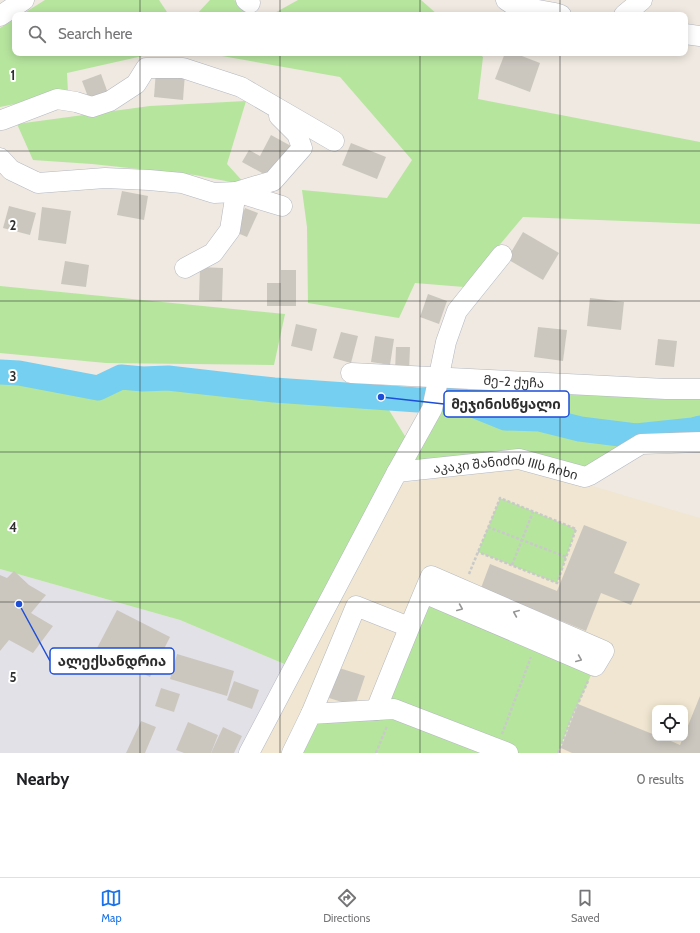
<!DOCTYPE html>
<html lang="en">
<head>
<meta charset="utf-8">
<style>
  :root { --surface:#fff; --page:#f6f6f6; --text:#202124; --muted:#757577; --line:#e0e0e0; --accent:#1a73e8 }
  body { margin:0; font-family:Cabin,"Noto Sans Georgian",sans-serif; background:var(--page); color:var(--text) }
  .controls { position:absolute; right:12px; bottom:12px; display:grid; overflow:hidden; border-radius:8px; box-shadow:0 2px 10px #0003 }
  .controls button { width:36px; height:36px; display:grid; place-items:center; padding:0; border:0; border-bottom:1px solid var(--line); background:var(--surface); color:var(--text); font:20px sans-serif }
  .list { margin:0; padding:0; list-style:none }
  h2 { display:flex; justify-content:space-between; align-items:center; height:52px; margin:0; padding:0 16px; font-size:17px }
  h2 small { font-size:13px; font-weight:400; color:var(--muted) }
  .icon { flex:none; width:22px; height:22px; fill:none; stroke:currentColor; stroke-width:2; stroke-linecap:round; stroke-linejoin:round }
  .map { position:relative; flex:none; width:700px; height:753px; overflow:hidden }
  .search { position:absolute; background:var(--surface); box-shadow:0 2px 10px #0003; left:12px; right:12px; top:12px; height:44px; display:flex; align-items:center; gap:10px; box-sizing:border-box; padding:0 14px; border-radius:8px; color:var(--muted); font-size:15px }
  .sheet { height:124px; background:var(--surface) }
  nav { display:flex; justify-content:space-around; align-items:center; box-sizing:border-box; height:56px; border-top:1px solid var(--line); background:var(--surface); font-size:11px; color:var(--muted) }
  nav a { display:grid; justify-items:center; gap:2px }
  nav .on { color:var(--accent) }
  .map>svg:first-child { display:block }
  .industrial { fill:#e3e1e8 }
  .education { fill:#f0e6d1; fill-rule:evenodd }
  .green { fill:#b6e59e }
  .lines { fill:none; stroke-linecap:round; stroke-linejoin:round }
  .river { stroke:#75cff0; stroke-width:25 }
  .building { fill:#cbc7bf }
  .minor-casing { stroke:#b4b7c1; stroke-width:21 }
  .path { stroke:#c9c9c9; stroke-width:2.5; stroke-dasharray:3 2; stroke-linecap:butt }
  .minor { stroke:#fff; stroke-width:20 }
  .oneway { stroke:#969696 }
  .grid { fill:none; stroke:#2e2e2e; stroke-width:1; stroke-opacity:0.55 }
  .labels { text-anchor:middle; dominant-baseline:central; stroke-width:4; stroke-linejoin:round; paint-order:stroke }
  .street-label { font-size:13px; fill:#2e2e2e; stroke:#fff }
  .grid-label { font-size:13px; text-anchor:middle; font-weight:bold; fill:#2e2e2e; stroke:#fff; stroke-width:4; stroke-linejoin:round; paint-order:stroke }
  .leader { fill:none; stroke:#1d4ed8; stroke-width:1.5 }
  .callout-dot { fill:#1d4ed8; stroke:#fff; stroke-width:1.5 }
  .callout { fill:#fff; stroke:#1d4ed8; stroke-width:1.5 }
  .callout-label { font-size:14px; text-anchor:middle; font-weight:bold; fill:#2e2e2e }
</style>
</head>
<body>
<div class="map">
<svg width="700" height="753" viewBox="0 0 700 753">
  <rect width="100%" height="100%" fill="#efe9e1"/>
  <polygon class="industrial" points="0,569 180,620 294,668 244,753 0,753"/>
  <path class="education" d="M522,465l178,53v235h-443l142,-269zM655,708h30v30h-30z"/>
  <g class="green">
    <polygon points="45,0 159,0 169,15 21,15"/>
    <polygon points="210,0 234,0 256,15 196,15"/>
    <polygon points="298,0 421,0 438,15 271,15"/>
    <polygon points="15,19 15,53 156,53 67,73 68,93 0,107 0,28"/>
    <polygon points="205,53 478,53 483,57 478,99 700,142 700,224 523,217 464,287 415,283 399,318 308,303 307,227 302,190 387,198 412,160 340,77"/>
    <polygon points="246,101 227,164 246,185 195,175 92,164 33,160 17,124 150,106"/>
    <polygon points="0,286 285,314 274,365 106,363 0,353"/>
    <polygon points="0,372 19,373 98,388 121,377 143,379 168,378 274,390 381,397 411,446 437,384 700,389 700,442 645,443 590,475 519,459 397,472 294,668 180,620 0,569"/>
    <polygon points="500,498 576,529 557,583 478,552"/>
    <polygon points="424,593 595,666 570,722 558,753 292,753 311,714 376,709"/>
  </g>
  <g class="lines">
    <polyline class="river" points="0,372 19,373 98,388 121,377 143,379 168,378 274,390 418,400 443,399 463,401 505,418 540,419 580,429 636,436 693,430 700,428"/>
  </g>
  <g class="building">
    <polygon points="505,53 514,53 540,63 530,92 495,79"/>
    <polygon points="156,70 185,73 183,100 154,97"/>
    <polygon points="101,74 109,96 90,102 82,81"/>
    <polygon points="271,135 291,146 273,179 242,162 249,150 260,156"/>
    <polygon points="351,143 386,157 377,179 342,165"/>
    <polygon points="122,191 148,196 144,220 117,215"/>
    <polygon points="9,206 36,213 30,235 3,228"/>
    <polygon points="42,207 71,211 66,244 38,240"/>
    <polygon points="245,208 258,213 247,237 235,232"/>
    <polygon points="523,232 559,253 543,280 507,259"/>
    <polygon points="65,261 89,265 86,287 61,284"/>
    <polygon points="200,267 223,268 222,301 199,300"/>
    <polygon points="281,270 296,270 296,306 267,306 267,283 281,283"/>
    <polygon points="428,294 447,301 439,324 420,317"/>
    <polygon points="590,298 624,302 621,330 587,326"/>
    <polygon points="296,324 317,329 312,351 291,346"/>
    <polygon points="538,327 567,330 563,361 534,357"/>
    <polygon points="341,332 358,336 351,363 333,358"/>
    <polygon points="375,336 394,339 390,365 371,362"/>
    <polygon points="658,339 677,341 674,367 655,365"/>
    <polygon points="396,347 410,347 409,371 395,371"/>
    <polygon points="584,525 627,542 614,573 640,584 631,605 601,593 586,631 481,588 490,564 557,591"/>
    <polygon points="14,571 29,585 46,595 31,613 53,626 33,653 9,640 0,651 0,575 7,578"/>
    <polygon points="117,610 170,637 150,677 96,650"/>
    <polygon points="177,654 234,671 227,696 170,679"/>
    <polygon points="339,668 365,676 355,706 329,698"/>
    <polygon points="234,681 259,690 252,709 227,700"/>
    <polygon points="161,688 180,694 174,712 155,706"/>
    <polygon points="700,696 700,753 572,753 561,748 578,704 655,735 655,738 664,738 680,745 683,738 685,738 685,733"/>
    <polygon points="141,721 156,727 145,753 126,753"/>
    <polygon points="188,722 218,735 211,753 184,753 176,750"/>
    <polygon points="223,727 242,736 234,753 211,753"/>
  </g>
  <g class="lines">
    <g class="minor-casing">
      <g id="minor">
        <polyline points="246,0 250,3"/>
        <polyline points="506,0 515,6 555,13 561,15"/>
        <polyline points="624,15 642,0"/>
        <polyline points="0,16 24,0"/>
        <polyline points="685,34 700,36"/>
        <polyline points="0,120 2,120 57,99 76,102 92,107 110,101 136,84 146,68 183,68 241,87 334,141"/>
        <polyline points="0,158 11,170 38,183 105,178 149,180 182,183 214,193 236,192 282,206"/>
        <polyline points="185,268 213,253 230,230 236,192 273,181 302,148 297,134 279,116"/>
        <path id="s1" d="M351,373l315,16h34"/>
        <path id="s2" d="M397,472l122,-13 66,18 5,-2 51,-31 59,-2"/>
        <path d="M376,710c18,-45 36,-90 55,-134l173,75 -9,15 -171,-73"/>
        <polyline points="311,714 356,606 409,627"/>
        <polyline points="249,753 397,472 432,409 446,342 457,311 502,255"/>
        <polyline points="292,753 311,714 376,710 394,709 508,753"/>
      </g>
    </g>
    <g class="path">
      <polyline points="488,527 566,557"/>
      <polyline points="512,565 533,512"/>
      <path d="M469,574c10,-25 21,-50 31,-76l76,31 -19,54 -79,-31"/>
      <polyline points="502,734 531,657"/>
      <polyline points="376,753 387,726"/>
      <polyline points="558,753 570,722 588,681"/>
    </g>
    <use href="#minor" class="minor"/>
  </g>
  <defs><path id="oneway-chevron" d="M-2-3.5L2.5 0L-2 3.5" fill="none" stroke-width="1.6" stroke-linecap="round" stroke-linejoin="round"/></defs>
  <g class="oneway">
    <use href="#oneway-chevron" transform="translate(460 608) rotate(23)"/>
    <use href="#oneway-chevron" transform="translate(516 613) rotate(-157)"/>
    <use href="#oneway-chevron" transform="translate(579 659) rotate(23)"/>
  </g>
  <path class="grid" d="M140,0v15M280,0v15M420,0v15M560,0v15M140,53v700M280,53v700M420,53v700M560,53v700M0,151h700M0,301h700M0,452h700M0,602h700"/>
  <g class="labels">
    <g class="street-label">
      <text stroke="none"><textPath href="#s1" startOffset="163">მე-2 ქუჩა</textPath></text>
      <text stroke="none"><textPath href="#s2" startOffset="110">აკაკი შანიძის IIIს ჩიხი</textPath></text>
    </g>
  </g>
  <g class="grid-label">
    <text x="13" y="80">1</text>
    <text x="13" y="230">2</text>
    <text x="13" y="381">3</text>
    <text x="13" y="532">4</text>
    <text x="13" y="682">5</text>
  </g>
  <path class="leader" d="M381 397L444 404M19 604L50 661"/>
  <g class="callout-dot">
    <circle cx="381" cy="397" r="4"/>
    <circle cx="19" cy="604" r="4"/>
  </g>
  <g class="callout">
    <rect x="444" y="391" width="125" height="26" rx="4"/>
    <rect x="50" y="648" width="124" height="26" rx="4"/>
  </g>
  <g class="callout-label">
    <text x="506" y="409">მეჯინისწყალი</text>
    <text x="112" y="666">ალექსანდრია</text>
  </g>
</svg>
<div class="controls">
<button><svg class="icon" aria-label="locate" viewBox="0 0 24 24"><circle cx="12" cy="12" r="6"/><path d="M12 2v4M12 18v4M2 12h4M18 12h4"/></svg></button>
</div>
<div class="search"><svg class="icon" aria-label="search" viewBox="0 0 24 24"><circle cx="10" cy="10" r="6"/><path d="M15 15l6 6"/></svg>Search here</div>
</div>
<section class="sheet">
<h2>Nearby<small>0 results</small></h2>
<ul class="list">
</ul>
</section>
<nav>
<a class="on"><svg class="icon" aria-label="map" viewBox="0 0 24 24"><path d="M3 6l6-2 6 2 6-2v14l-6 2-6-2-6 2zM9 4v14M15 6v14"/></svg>Map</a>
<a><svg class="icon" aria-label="directions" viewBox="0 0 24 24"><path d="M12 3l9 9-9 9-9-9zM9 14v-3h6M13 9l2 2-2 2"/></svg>Directions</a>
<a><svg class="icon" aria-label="saved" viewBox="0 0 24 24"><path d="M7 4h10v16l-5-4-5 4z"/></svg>Saved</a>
</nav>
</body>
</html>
